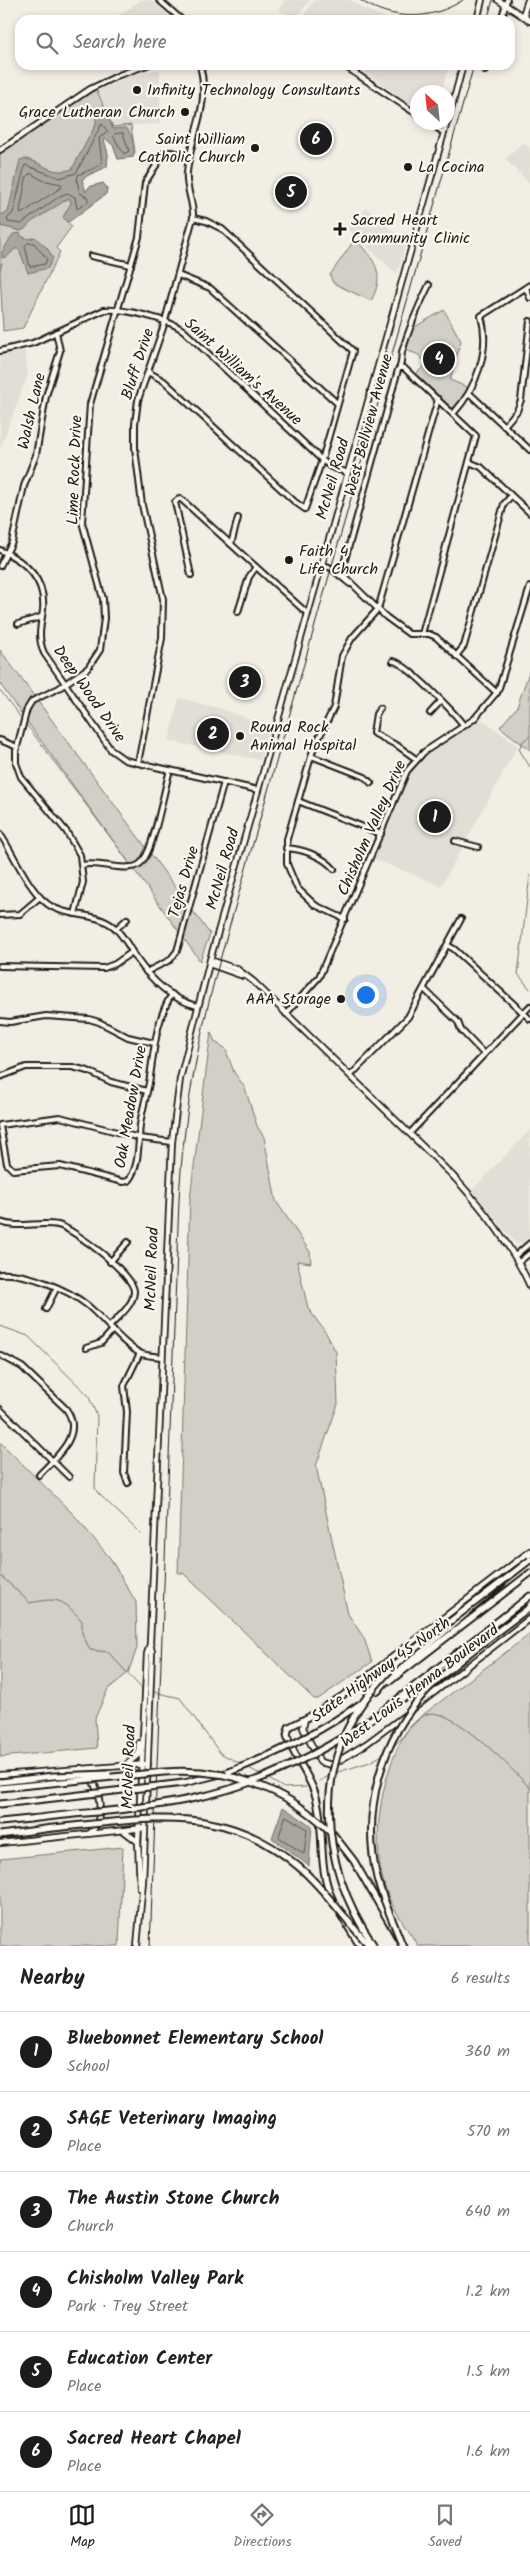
<!DOCTYPE html>
<html lang="en">
<head>
<meta charset="utf-8">
<style>
  :root { --surface:#fff; --page:#f2f2f2; --text:#222; --muted:#767676; --line:#e0e0e0; --accent:#1c1c1c }
  body { margin:0; font-family:Kalam,sans-serif; background:var(--page); color:var(--text) }
  .compass { position:absolute; left:410px; top:85px; width:45px; height:45px; border-radius:50%; background:var(--surface); box-shadow:0 2px 8px #0003; rotate:333deg }
  .you { position:absolute; left:365px; top:994px; width:18px; height:18px; margin:-12px; border:4px solid #fff; border-radius:50%; background:#1a73e8; box-shadow:0 0 0 8px #1a73e833 }
  .badge { display:grid; place-items:center; width:32px; height:32px; border-radius:50%; background:var(--accent); color:#fff; font-size:16px; font-weight:700 }
  .pin { position:absolute; translate:-50% -50%; border:2px solid #fff; box-shadow:0 1px 5px #0006 }
  .list { margin:0; padding:0; list-style:none }
  h2 { display:flex; justify-content:space-between; align-items:center; height:65px; margin:0; padding:0 20px; font-size:21px }
  h2 small { font-size:16px; font-weight:400; color:var(--muted) }
  .list li { display:grid; grid-template-columns:32px 1fr auto; gap:15px; align-items:center; box-sizing:border-box; height:80px; padding:0 20px; border-top:1px solid var(--line) }
  .list b { display:block; font-size:19px; white-space:nowrap }
  .list p { margin:0; font-size:16px; white-space:nowrap; color:var(--muted) }
  .list em { font-size:16px; font-style:normal; color:var(--muted) }
  .icon { flex:none; width:28px; height:28px; fill:none; stroke:currentColor; stroke-width:2; stroke-linecap:round; stroke-linejoin:round }
  .map { position:relative; flex:none; width:530px; height:1946px; overflow:hidden }
  .search { position:absolute; background:var(--surface); box-shadow:0 2px 8px #0003; left:15px; right:15px; top:15px; height:55px; display:flex; align-items:center; gap:12px; box-sizing:border-box; padding:0 18px; border-radius:15px; color:var(--muted); font-size:19px }
  .sheet { height:545px; background:var(--surface) }
  nav { display:flex; justify-content:space-around; align-items:center; box-sizing:border-box; height:70px; border-top:1px solid var(--line); background:var(--surface); font-size:14px; color:var(--muted) }
  nav a { display:grid; justify-items:center; gap:2px }
  nav .on { color:var(--accent) }
  .map>svg:first-child { display:block }
  .built { fill:#e2ded5 }
  .green { fill:#d2cfc6; stroke:#777671 }
  .water { fill:#a9a6a0; stroke:#716f6b }
  .lines { fill:none; stroke-linecap:round; stroke-linejoin:round }
  .shore { stroke:#545351; stroke-width:1 }
  .stream { stroke:#716f6b; stroke-width:1 }
  .minor-casing { stroke:#1c1c1c; stroke-width:8 }
  .major-casing { stroke:#1c1c1c; stroke-width:8 }
  .highway-casing { stroke:#1c1c1c; stroke-width:9 }
  .minor { stroke:#fbf7ec; stroke-width:4 }
  .major { stroke:#fbf7ec; stroke-width:4.5 }
  .highway { stroke:#fbf7ec; stroke-width:5 }
  .rail { stroke:#1c1c1c; stroke-width:1 }
  .highway-bridge-casing { stroke:#1c1c1c; stroke-width:9; stroke-linecap:butt }
  .highway-bridge { stroke:#fbf7ec; stroke-width:5 }
  .poi-dot { fill:#1c1c1c; stroke:#fbf7ec; stroke-width:2 }
  .labels { text-anchor:middle; dominant-baseline:central; stroke-width:4.5; stroke-linejoin:round; paint-order:stroke }
  .poi-label { font-size:16px; fill:#1c1c1c; stroke:#fbf7ec; text-anchor:start }
  .street-label { font-size:16px; fill:#1c1c1c; stroke:#fbf7ec }
</style>
</head>
<body>
<div class="map">
<svg width="530" height="1946" viewBox="0 0 530 1946">
  <rect width="100%" height="100%" fill="#f2eee4"/>
  <filter id="ink" filterUnits="userSpaceOnUse"><feTurbulence type="fractalNoise" baseFrequency=".02" numOctaves="2"/><feDisplacementMap in="SourceGraphic" scale="10" xChannelSelector="R" yChannelSelector="G"/><feConvolveMatrix kernelMatrix="1 2 1 2 8 2 1 2 1" color-interpolation-filters="sRGB"/></filter>
  <g filter="url(#ink)">
    <g class="built">
      <polygon points="141,0 152,0 173,20 112,20"/>
      <polygon points="282,0 310,0 296,18 279,11 284,1"/>
      <polygon points="315,0 351,0 362,8 391,20 299,20"/>
      <polygon points="355,65 447,65 449,66 441,92 418,92 417,109"/>
      <polygon points="160,69 160,124 113,126 97,91 132,75"/>
      <polygon points="523,142 530,148 530,184 505,159"/>
      <polygon points="366,208 406,243 397,274 348,229"/>
      <polygon points="25,351 28,374 0,449 0,354"/>
      <polygon points="179,698 222,709 269,726 260,760 169,741"/>
      <polygon points="481,718 518,746 441,886 374,859 408,776 420,761"/>
      <polygon points="530,1130 530,1237 523,1244 515,1243 472,1190"/>
    </g>
    <g class="green">
      <path d="M96,89l17,38 18,-2 4,27 -2,5 -15,2 -5,-14 -7,-6 -2,1 4,14 -1,12c-8,6 -19,7 -25,14l4,12 3,-5 14,-4 4,5 -1,6 -39,28 5,4 -16,22 4,4 -37,76 -20,3 -3,-61v-117z"/>
      <path d="M355,239c20,21 31,34 16,62l-38,-18 -3,-8z"/>
      <polygon points="444,310 461,341 450,380 469,388 453,409 416,374 427,363 417,354 405,350 413,328"/>
      <polygon points="0,650 210,934 200,961 0,684"/>
      <polygon points="530,669 530,750 500,727 517,707"/>
      <polygon points="211,1032 215,1042 225,1048 234,1072 245,1088 257,1126 264,1137 276,1201 310,1252 311,1263 297,1261 308,1308 326,1333 336,1352 338,1404 316,1466 348,1614 364,1638 372,1662 318,1699 314,1699 183,1573 178,1573 190,1198"/>
      <polygon points="0,1442 74,1515 110,1558 136,1602 137,1648 128,1673 108,1689 95,1718 97,1748 0,1757"/>
      <path d="M530,1634v312h-112c-10,-17 -24,-34 -31,-53 -18,-46 -7,-117 18,-159 3,-6 10,-12 15,-17z"/>
      <polygon points="123,1847 119,1946 0,1946 0,1859"/>
    </g>
    <g class="water">
      <path d="M101,110l5,2 7,17 13,-1c6,5 10,21 7,29l-15,2 -5,-14 -7,-6 -2,1 4,14 -1,12c-8,6 -19,7 -25,14l4,12 3,-5 14,-4 4,5 -1,6 -36,27 -3,1 -4,-5 8,-14 -2,-5 -39,25 -5,6 -4,2 -21,-5v-11l8,-3 12,-52c16,-6 27,18 52,9l24,-45v-10z"/>
      <polygon points="20,233 21,236 29,239 35,237 47,248 53,258 48,268 28,273 19,249 15,249 8,256 2,258 2,252 13,234"/>
      <polygon points="283,1807 312,1826 309,1866 272,1838"/>
    </g>
    <g class="lines">
      <g class="shore">
        <path d="M102,124l6,8 -9,6 3,25c-7,6 -16,8 -24,12l-1,6 3,12 8,5v4l-11,7 -2,-12 -8,-4 -7,3 -39,28 -13,-2 -1,-3 6,-6 12,-48 35,13 16,-5z"/>
        <polygon points="123,133 129,151 124,154 113,136 115,134"/>
        <polygon points="32,174 42,180 61,184 62,187 21,214 20,211 26,179 29,174"/>
        <polygon points="28,243 34,243 47,259 45,264 30,267 25,246"/>
        <polygon points="286,1816 307,1829 304,1854 279,1837"/>
      </g>
      <g class="stream">
        <polyline points="0,270 2,263"/>
        <polyline points="0,690 21,718"/>
        <polyline points="26,724 128,861"/>
        <polyline points="530,736 523,741 519,749 530,767"/>
        <polyline points="530,875 518,974 530,989"/>
        <polyline points="0,1326 28,1336 88,1395 97,1416 95,1488 98,1493 141,1534"/>
        <path d="M0,1575l30,28c29,-6 33,-4 52,18v12l8,17 18,2 34,37"/>
        <polyline points="154,1692 180,1698 220,1753 241,1764"/>
        <path d="M390,1750c12,-10 20,-26 35,-35 23,-14 89,56 105,73"/>
        <polyline points="247,1767 263,1776"/>
        <polyline points="335,1773 370,1762 384,1754"/>
        <polyline points="267,1778 284,1788 306,1787"/>
        <polyline points="319,1781 331,1775"/>
      </g>
      <g class="minor-casing">
        <g id="minor">
          <polyline points="159,0 182,20"/>
          <polyline points="501,20 507,0"/>
          <polyline points="343,65 418,115"/>
          <polyline points="485,71 487,65"/>
          <polyline points="429,122 444,133"/>
          <polyline points="0,150 90,89 119,75 147,65"/>
          <polyline points="91,256 131,265"/>
          <polyline points="178,275 210,288 337,403"/>
          <polyline points="526,288 530,298"/>
          <path d="M0,351l33,-8 71,-33c19,-2 63,9 79,20l139,130 9,7 17,6"/>
          <polyline points="400,368 404,368 476,436 422,634"/>
          <polyline points="148,372 164,381 295,502 305,509 322,460 353,351 222,229 206,221 193,218"/>
          <polyline points="469,393 530,450"/>
          <path d="M453,414c23,-25 38,-64 28,-98l49,-31"/>
          <polyline points="504,426 517,411 521,400 530,321"/>
          <polyline points="469,462 481,467 530,513"/>
          <polyline points="231,544 238,518"/>
          <path d="M0,550c25,11 46,29 43,60 -2,15 -6,28 1,43l67,97 14,10 133,30"/>
          <polyline points="322,564 340,572 386,617 409,634 429,634 436,637 497,693"/>
          <polyline points="0,566 12,542 24,486 36,455 46,396 60,351 56,332"/>
          <polyline points="334,571 350,584"/>
          <path d="M341,574l57,-204c4,-4 3,-12 4,-18 7,-24 16,-45 27,-67"/>
          <polyline points="191,575 175,502 180,498 308,614"/>
          <polyline points="238,612 249,577 256,567"/>
          <polyline points="18,624 41,617"/>
          <polyline points="456,656 464,646 504,504 511,496"/>
          <path d="M393,661c12,1 62,52 71,65"/>
          <polyline points="380,708 376,714 373,733 398,746 416,759"/>
          <polyline points="430,713 441,701"/>
          <polyline points="0,740 17,747"/>
          <polyline points="311,756 365,777 371,783"/>
          <path d="M138,763l24,-125 1,-39 -21,-94 -7,-57v-24l3,-24 25,-72 30,-110c1,-16 -8,-30 -6,-46 4,-40 24,-65 13,-107"/>
          <polyline points="298,801 381,834"/>
          <path d="M0,834c14,20 26,51 44,67 19,18 49,9 70,26 10,9 15,20 22,31 15,22 34,41 61,48"/>
          <polyline points="455,841 478,847"/>
          <path d="M286,848c16,1 37,8 48,21"/>
          <path d="M82,865c17,-4 33,5 49,2 6,0 10,-3 13,-8 11,-16 20,-69 26,-89"/>
          <polyline points="75,914 83,882 80,855 66,831 21,777 16,763 16,751 27,709 32,701 59,688 88,668 100,650 104,618 103,599 82,522 90,404 139,237 145,183 164,153 171,152 189,156"/>
          <polyline points="0,915 20,914 40,897"/>
          <polyline points="345,919 315,905 297,888 287,864 287,839 313,750 334,707 342,656 352,638 378,609 438,399"/>
          <polyline points="116,929 127,919"/>
          <polyline points="447,945 454,949 530,1019"/>
          <polyline points="0,966 104,968 115,964 132,952"/>
          <polyline points="146,972 170,960 177,951 224,782"/>
          <polyline points="424,989 458,1022 461,1030 484,1054"/>
          <polyline points="286,1014 319,977 407,771 424,752 474,719 498,691 530,587"/>
          <polyline points="0,1021 10,1022 46,1016 89,1019 99,1022 128,1037 154,1043"/>
          <polyline points="351,1075 408,1017 461,919"/>
          <polyline points="0,1077 26,1067 72,1067 88,1071 111,1082 147,1091"/>
          <polyline points="0,1125 60,1117 140,1138 172,1142"/>
          <path d="M0,1126l7,38 6,6 47,-4 63,16 5,-1c12,-14 10,-39 12,-56 2,-14 6,-28 9,-42 5,-30 6,-62 23,-89"/>
          <polyline points="410,1133 530,1006"/>
          <path d="M0,1222c18,7 39,-1 58,3 16,4 77,50 76,67 -1,14 -16,25 -24,34"/>
          <polyline points="515,1256 530,1243"/>
          <polyline points="110,1262 128,1242"/>
          <polyline points="519,1262 530,1253"/>
          <path d="M0,1274c26,-2 67,15 87,31 16,13 38,42 55,49 6,2 13,2 20,3"/>
          <polyline points="46,1309 56,1289"/>
          <polyline points="86,1348 101,1343 113,1330"/>
          <path d="M0,1355l22,12 44,42c19,26 -11,49 -27,66"/>
          <polyline points="0,1409 69,1477"/>
          <polyline points="128,1483 124,1473 127,1412 124,1386 140,1353"/>
        </g>
      </g>
      <g class="major-casing">
        <g id="major">
          <polyline points="498,0 530,21"/>
          <polyline points="526,18 524,12 528,0"/>
          <polyline points="477,20 482,0"/>
          <polyline points="448,121 463,65"/>
          <path d="M210,960l27,9 17,13 198,193c32,34 59,69 78,111"/>
          <polyline points="209,964 243,976"/>
          <polyline points="414,1708 530,1618"/>
          <polyline points="408,1713 366,1744 332,1765 320,1762 303,1728 305,1719 342,1696 530,1551"/>
          <polyline points="126,1765 138,1755 139,1743"/>
          <path d="M81,1768c19,11 26,51 9,65"/>
          <polyline points="0,1775 148,1764"/>
          <polyline points="124,1831 137,1841"/>
          <polyline points="0,1843 145,1828"/>
          <polyline points="140,1888 138,1842 147,1654 150,1644"/>
          <polyline points="137,1946 143,1881 152,1652 150,1643 172,1142 180,1079 210,960 447,122"/>
        </g>
      </g>
      <g class="highway-casing">
        <g id="highway">
          <polyline points="515,1570 530,1554"/>
          <polyline points="390,1681 530,1573"/>
          <polyline points="378,1691 387,1680 502,1583"/>
          <polyline points="404,1698 454,1663"/>
          <polyline points="380,1713 530,1596"/>
          <path d="M305,1719l-16,8 -2,8c6,22 23,40 29,62 10,35 0,70 18,106"/>
          <polyline points="184,1783 229,1772"/>
          <polyline points="0,1804 19,1802"/>
          <polyline points="0,1822 30,1819"/>
          <polyline points="333,1834 354,1861 403,1946"/>
          <polyline points="341,1915 360,1946"/>
        </g>
      </g>
      <use href="#minor" class="minor"/>
      <use href="#major" class="major"/>
      <use href="#highway" class="highway"/>
      <g class="rail">
        <path d="M360,0c32,21 71,21 103,0"/>
        <polyline points="487,20 493,0"/>
        <path d="M150,1946l29,-746c4,-80 18,-156 39,-233l256,-902"/>
      </g>
      <g class="highway-bridge-casing">
        <g id="highway-bridge">
          <path d="M229,1772c47,-18 90,-39 131,-68"/>
          <polyline points="0,1782 53,1776 108,1774"/>
          <path d="M0,1788l164,-16c63,-5 120,15 166,59"/>
          <polyline points="19,1802 184,1783"/>
          <path d="M30,1819c55,-7 111,-9 165,-21 68,-14 129,-46 185,-85"/>
          <path d="M0,1835c34,-5 68,-9 102,-12 75,-8 136,-9 197,44 27,23 46,53 71,79"/>
          <path d="M401,1942c-8,-21 -18,-42 -24,-64 -16,-67 4,-141 52,-190 31,-30 67,-55 101,-81"/>
          <path d="M374,1946c-56,-83 -65,-187 6,-265 18,-21 41,-37 63,-54 29,-22 58,-45 87,-67"/>
        </g>
      </g>
      <use href="#highway-bridge" class="highway-bridge"/>
    </g>
  </g>
  <g class="poi-dot">
    <circle cx="137" cy="90" r="5"/>
    <circle cx="185" cy="112" r="5"/>
    <circle cx="255" cy="148" r="5"/>
    <circle cx="408" cy="167" r="5"/>
    <path d="M337.5 221.5h5v5h5v5h-5v5h-5v-5h-5v-5h5z"/>
    <circle cx="289" cy="560" r="5"/>
    <circle cx="240" cy="736" r="5"/>
    <circle cx="341" cy="999" r="5"/>
  </g>
  <g class="labels">
    <g class="poi-label">
      <text x="147" y="90">Infinity Technology Consultants</text>
      <text x="175" y="112" text-anchor="end">Grace Lutheran Church</text>
      <text x="245" y="139" text-anchor="end">Saint William<tspan x="245" dy="18">Catholic Church</tspan></text>
      <text x="418" y="167">La Cocina</text>
      <text x="351" y="220">Sacred Heart<tspan x="351" dy="18">Community Clinic</tspan></text>
      <text x="299" y="551">Faith 4<tspan x="299" dy="18">Life Church</tspan></text>
      <text x="250" y="727">Round Rock<tspan x="250" dy="18">Animal Hospital</tspan></text>
      <text x="331" y="999" text-anchor="end">AAA Storage</text>
    </g>
    <g class="street-label">
      <text transform="translate(138 364) rotate(-72)">Bluff Drive</text>
      <text transform="translate(243 372) rotate(42)">Saint William's Avenue</text>
      <text transform="translate(32 411) rotate(-77)">Walsh Lane</text>
      <text transform="translate(369 425) rotate(-75)">West Bellview Avenue</text>
      <text transform="translate(75 470) rotate(-88)">Lime Rock Drive</text>
      <text transform="translate(333 479) rotate(-74)">McNeil Road</text>
      <text transform="translate(89 694) rotate(55)">Deep Wood Drive</text>
      <text transform="translate(372 828) rotate(-66)">Chisholm Valley Drive</text>
      <text transform="translate(223 869) rotate(-74)">McNeil Road</text>
      <text transform="translate(184 882) rotate(-74)">Tejas Drive</text>
      <text transform="translate(131 1107) rotate(-80)">Oak Meadow Drive</text>
      <text transform="translate(152 1269) rotate(-88)">McNeil Road</text>
      <text transform="translate(381 1670) rotate(-36)">State Highway 45 North</text>
      <text transform="translate(420 1686) rotate(-37)">West Louis Henna Boulevard</text>
      <text transform="translate(129 1767) rotate(-88)">McNeil Road</text>
    </g>
  </g>
</svg>
<svg class="compass" viewBox="-18 -18 36 36"><path d="M0-13l5 13h-10z" fill="#e53935"/><path d="M0 13l5-13h-10z" fill="#767676"/></svg>
<div class="you"></div>
<div class="pin badge" style="left:435px;top:817px">1</div>
<div class="pin badge" style="left:213px;top:734px">2</div>
<div class="pin badge" style="left:245px;top:682px">3</div>
<div class="pin badge" style="left:439px;top:359px">4</div>
<div class="pin badge" style="left:291px;top:192px">5</div>
<div class="pin badge" style="left:316px;top:139px">6</div>
<div class="search"><svg class="icon" aria-label="search" viewBox="0 0 24 24"><circle cx="10" cy="10" r="6"/><path d="M15 15l6 6"/></svg>Search here</div>
</div>
<section class="sheet">
<h2>Nearby<small>6 results</small></h2>
<ul class="list">
<li><span class="badge">1</span><div><b>Bluebonnet Elementary School</b><p>School</p></div><em>360 m</em></li>
<li><span class="badge">2</span><div><b>SAGE Veterinary Imaging</b><p>Place</p></div><em>570 m</em></li>
<li><span class="badge">3</span><div><b>The Austin Stone Church</b><p>Church</p></div><em>640 m</em></li>
<li><span class="badge">4</span><div><b>Chisholm Valley Park</b><p>Park · Trey Street</p></div><em>1.2 km</em></li>
<li><span class="badge">5</span><div><b>Education Center</b><p>Place</p></div><em>1.5 km</em></li>
<li><span class="badge">6</span><div><b>Sacred Heart Chapel</b><p>Place</p></div><em>1.6 km</em></li>
</ul>
</section>
<nav>
<a class="on"><svg class="icon" aria-label="map" viewBox="0 0 24 24"><path d="M3 6l6-2 6 2 6-2v14l-6 2-6-2-6 2zM9 4v14M15 6v14"/></svg>Map</a>
<a><svg class="icon" aria-label="directions" viewBox="0 0 24 24"><path d="M12 3l9 9-9 9-9-9zM9 14v-3h6M13 9l2 2-2 2"/></svg>Directions</a>
<a><svg class="icon" aria-label="saved" viewBox="0 0 24 24"><path d="M7 4h10v16l-5-4-5 4z"/></svg>Saved</a>
</nav>
</body>
</html>
